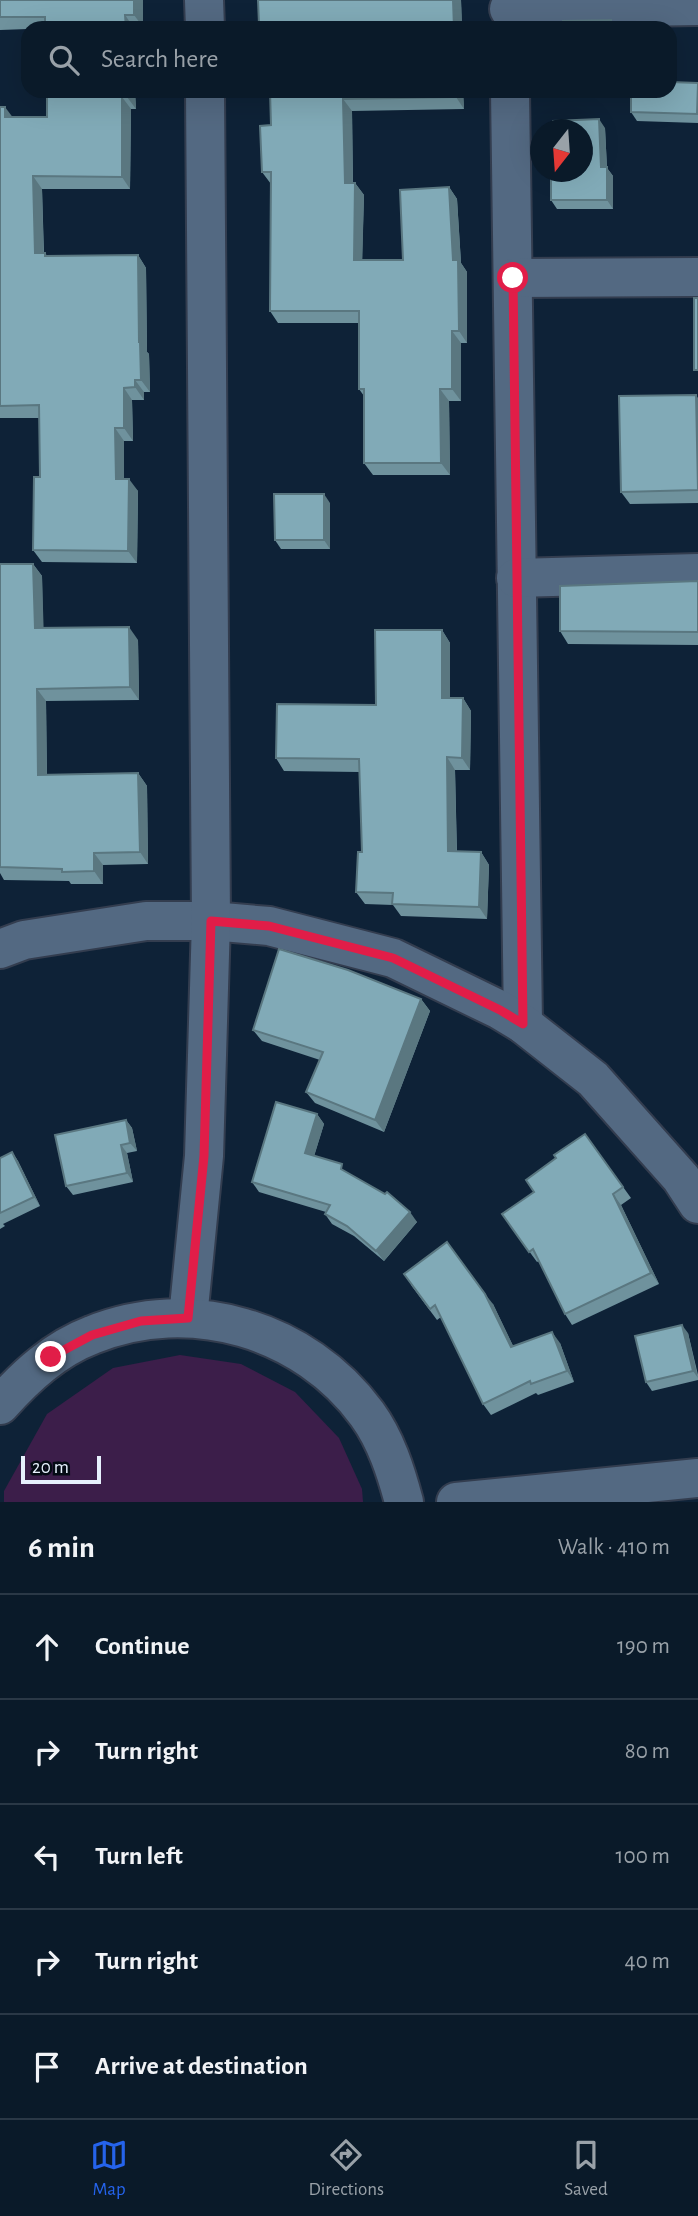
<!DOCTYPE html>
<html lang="en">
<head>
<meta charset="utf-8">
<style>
  :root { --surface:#0a1a29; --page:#182735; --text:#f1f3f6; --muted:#99a1a8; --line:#2a3846; --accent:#2563eb }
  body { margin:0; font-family:"Alegreya Sans",sans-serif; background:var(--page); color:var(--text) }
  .compass { position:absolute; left:530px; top:119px; width:63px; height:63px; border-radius:50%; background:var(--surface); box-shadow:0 7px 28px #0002; rotate:197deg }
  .scale { position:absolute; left:21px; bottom:18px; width:80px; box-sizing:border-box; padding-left:7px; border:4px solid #e7f1fd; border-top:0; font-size:19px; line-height:24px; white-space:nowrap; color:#e7f1fd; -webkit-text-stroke:5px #040b14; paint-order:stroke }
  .stop { position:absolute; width:21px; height:21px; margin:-16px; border:5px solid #e11d48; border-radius:50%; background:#fff }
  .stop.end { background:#e11d48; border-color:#fff; box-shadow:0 2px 7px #0008 }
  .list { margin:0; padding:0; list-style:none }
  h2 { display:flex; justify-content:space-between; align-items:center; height:91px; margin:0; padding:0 28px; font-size:30px }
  h2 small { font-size:23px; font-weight:400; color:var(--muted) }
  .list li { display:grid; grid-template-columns:46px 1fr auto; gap:21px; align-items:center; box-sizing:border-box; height:105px; padding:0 28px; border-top:2px solid var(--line) }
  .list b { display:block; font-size:26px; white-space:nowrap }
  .list em { font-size:23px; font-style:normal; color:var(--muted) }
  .icon { flex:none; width:38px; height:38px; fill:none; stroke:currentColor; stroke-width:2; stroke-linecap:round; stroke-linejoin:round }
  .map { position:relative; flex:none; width:698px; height:1502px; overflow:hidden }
  .search { position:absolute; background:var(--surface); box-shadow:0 7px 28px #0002; left:21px; right:21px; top:21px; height:77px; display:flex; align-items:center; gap:18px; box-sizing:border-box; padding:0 24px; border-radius:21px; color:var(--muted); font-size:26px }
  .sheet { height:616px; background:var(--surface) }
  nav { display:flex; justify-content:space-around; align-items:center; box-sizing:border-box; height:98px; border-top:2px solid var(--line); background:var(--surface); font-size:19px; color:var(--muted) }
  nav a { display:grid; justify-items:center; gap:4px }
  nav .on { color:var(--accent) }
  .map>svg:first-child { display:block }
  .green { fill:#3c1e4a }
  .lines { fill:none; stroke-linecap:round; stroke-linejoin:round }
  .minor-casing { stroke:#333d4f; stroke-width:42 }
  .minor { stroke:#536982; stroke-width:38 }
  .wall { fill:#6f929d }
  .shaded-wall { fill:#5a7780 }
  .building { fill:#81aab7; stroke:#5a7780; stroke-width:2 }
  .route { stroke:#e11d48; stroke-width:9 }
</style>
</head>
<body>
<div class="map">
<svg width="698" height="1502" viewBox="0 0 698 1502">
  <rect width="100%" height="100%" fill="#0e2237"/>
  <polygon class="green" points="180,1355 241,1364 295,1392 339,1438 362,1489 363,1502 4,1502 4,1491 47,1414 113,1368"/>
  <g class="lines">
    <g class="minor-casing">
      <g id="minor">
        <polyline points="204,0 205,28"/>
        <polyline points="509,9 698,6"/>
        <polyline points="510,91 523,1024"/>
        <polyline points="513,278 698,277"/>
        <polyline points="516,578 698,573"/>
        <polyline points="0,949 24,940 146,921 211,921 269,926 393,958 500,1010 523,1024 593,1079 681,1178 698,1204"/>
        <polyline points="188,1318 204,1156 211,921 205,91"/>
        <path d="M0,1405c26,-29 55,-56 92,-70 98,-40 213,-6 275,79 19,26 29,58 37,88"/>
        <polyline points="456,1502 698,1478"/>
      </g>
    </g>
    <use href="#minor" class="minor"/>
  </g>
  <g class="wall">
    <polygon points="0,0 143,0 143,27 28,28 28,29 0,30"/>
    <polygon points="258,0 461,0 462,28 262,28 259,24"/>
    <polygon points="698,84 698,123 637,121 631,112"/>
    <polygon points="47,91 135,91 136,109 131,109 130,189 42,189 44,253 48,256 138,255 146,268 147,352 149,354 150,392 144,392 144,400 132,400 133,441 124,441 124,479 138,491 137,563 42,562 33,550 40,477 39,418 0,418 0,107 12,117 47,117"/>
    <polygon points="270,91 463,91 464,109 352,111 353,183 355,183 364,195 362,260 403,260 449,187 457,199 461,263 467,272 467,343 461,343 461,401 449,401 450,475 373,475 364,463 364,396 359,389 359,323 278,323 270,311 271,184 262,172 271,125"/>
    <polygon points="605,128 607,168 613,176 613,209 557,209 551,200"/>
    <polygon points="698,398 698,503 630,504 621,492"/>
    <polygon points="330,503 330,549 281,549 275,540"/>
    <polygon points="0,564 33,564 42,576 43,628 138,640 139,700 46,701 47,775 138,773 147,786 148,864 103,865 103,884 71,884 69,881 4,880 0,873"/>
    <polygon points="698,581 698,645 568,644 560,631"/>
    <polygon points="442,630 450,643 450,698 463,698 471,711 470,770 455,770 457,852 481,852 489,865 487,919 401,916 393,905 365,904 356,892 362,852 359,772 284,771 276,758 376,705"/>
    <polygon points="421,999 430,1011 384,1132 315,1103 306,1092 320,1060 262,1041 253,1030"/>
    <polygon points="317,1114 324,1124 314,1156 348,1173 417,1222 384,1261 354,1236 332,1224 325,1214 326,1212 259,1192 252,1182"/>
    <polygon points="126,1120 132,1128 137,1151 127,1153 133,1182 73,1195 66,1186"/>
    <polygon points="585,1134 631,1198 621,1205 659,1284 572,1325 565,1314 539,1261 537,1262 502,1214 534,1192 556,1158"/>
    <polygon points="12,1152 18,1161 40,1206 3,1224 5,1226 0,1229 0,1158"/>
    <polygon points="411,1285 493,1304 513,1346 560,1343 574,1382 538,1395 536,1393 491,1415 483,1404 441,1317 437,1320"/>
    <polygon points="688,1333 698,1375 698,1380 652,1391 646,1382"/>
  </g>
  <g class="shaded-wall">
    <polygon points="134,0 143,0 143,27 134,15"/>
    <polygon points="453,0 461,0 462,28 454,28"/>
    <polygon points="125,15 134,28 126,28"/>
    <polygon points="611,20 617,28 611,28"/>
    <polygon points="127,91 135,91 136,109 127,97"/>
    <polygon points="455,91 463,91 464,109 456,97"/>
    <polygon points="122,97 131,109 130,189 122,177"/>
    <polygon points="343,99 352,111 353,195 345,183"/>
    <polygon points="5,107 14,119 5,117"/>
    <polygon points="599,119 605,128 607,168 613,176 613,209 607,200 601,167"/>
    <polygon points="33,176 42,189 44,265 35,253"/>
    <polygon points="355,183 364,195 362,272 354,260"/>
    <polygon points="449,187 457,199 461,263 467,272 467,343 459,331 453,260"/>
    <polygon points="138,255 146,268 147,352 149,354 150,392 141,380 139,342"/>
    <polygon points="452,331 461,343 461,401 452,389"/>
    <polygon points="135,380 144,392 144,400 135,387"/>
    <polygon points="124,388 132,400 133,441 124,428"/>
    <polygon points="440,389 449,401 450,475 441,463"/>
    <polygon points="696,395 698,398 698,469"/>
    <polygon points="115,428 124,441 124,491 116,479"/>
    <polygon points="129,479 138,491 137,563 128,551"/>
    <polygon points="324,494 330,503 330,549 324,540"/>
    <polygon points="33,564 42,576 44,641 35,628"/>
    <polygon points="129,627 138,640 139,700 130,687"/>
    <polygon points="442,630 450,643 450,710 442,698"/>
    <polygon points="37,689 46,701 47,788 38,775"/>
    <polygon points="463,698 471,711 470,770 462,758"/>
    <polygon points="447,757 455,770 457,864 448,851"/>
    <polygon points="138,773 147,786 148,864 140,852"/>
    <polygon points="481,852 489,865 487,919 479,907"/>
    <polygon points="94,853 103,865 103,884 94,871"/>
    <polygon points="421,999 430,1011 384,1132 375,1120"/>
    <polygon points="317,1114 324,1124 312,1163 305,1153"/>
    <polygon points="126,1120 132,1128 137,1151 130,1143"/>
    <polygon points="121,1145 127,1153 133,1182 127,1173"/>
    <polygon points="12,1152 18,1161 40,1206 34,1197"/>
    <polygon points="613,1194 621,1205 659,1284 651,1273"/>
    <polygon points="410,1212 417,1222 384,1261 376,1251"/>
    <polygon points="485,1294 493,1304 519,1358 511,1347"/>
    <polygon points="682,1325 688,1333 698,1378 693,1371"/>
    <polygon points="552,1332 560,1343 574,1382 567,1371"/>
  </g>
  <g class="building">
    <polygon points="0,0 134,0 134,15 125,15 126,28 45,28 45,17 0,17"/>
    <polygon points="258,0 453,0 454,28 269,28 269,24 259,24"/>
    <polygon points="611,20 611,28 563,28 563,21"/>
    <polygon points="670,82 698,83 697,114 631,112 631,91 670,91"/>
    <polygon points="47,91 127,91 127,97 122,97 122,177 33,176 35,253 45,253 45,256 138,255 139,342 140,342 141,380 135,380 135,387 124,388 124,428 115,428 116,479 129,479 128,551 33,550 34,477 40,477 39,405 0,406 0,107 5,107 5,117 47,117"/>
    <polygon points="270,91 455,91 456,97 343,99 345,183 355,183 354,260 403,260 400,190 449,187 453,260 458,260 459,331 452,331 452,389 440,389 441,463 364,463 364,389 359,389 359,311 270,311 271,172 262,172 260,126 271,125"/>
    <polygon points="599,119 601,167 607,167 607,200 551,200 551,172 583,172 583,130 553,130 553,121"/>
    <rect x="694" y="298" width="4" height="72"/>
    <polygon points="696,395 698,490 621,492 619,396"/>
    <polygon points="274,494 324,494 324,540 275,540"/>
    <polygon points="0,564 33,564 35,628 129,627 130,687 37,689 38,775 138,773 140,852 94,853 94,871 62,872 62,869 0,867"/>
    <polygon points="698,581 698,632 560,631 560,586"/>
    <polygon points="375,630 442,630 442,698 463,698 462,758 447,757 448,851 481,852 479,907 392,904 393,893 356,892 358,852 362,852 359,759 276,758 277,704 376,705"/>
    <polygon points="279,949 348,970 421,999 375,1120 306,1092 323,1052 253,1030"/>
    <polygon points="276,1102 317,1114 305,1153 342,1164 341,1169 385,1194 387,1192 410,1212 376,1251 347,1226 325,1214 330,1205 252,1182"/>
    <polygon points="126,1120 130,1143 121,1145 127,1173 66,1186 55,1135"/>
    <polygon points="585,1134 623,1187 613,1194 651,1273 565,1314 533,1249 529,1252 502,1214 534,1192 526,1180 556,1158 554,1155"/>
    <polygon points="12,1152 34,1197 0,1213 0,1158"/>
    <polygon points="447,1242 485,1294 511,1347 552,1332 567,1371 531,1384 530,1381 483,1404 435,1305 430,1309 404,1274"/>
    <polygon points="682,1325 693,1371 646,1382 635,1336"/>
  </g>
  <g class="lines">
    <polyline class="route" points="51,1357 92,1335 141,1321 188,1318 204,1156 211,921 269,926 393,958 500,1010 523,1024 513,278"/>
  </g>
</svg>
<svg class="compass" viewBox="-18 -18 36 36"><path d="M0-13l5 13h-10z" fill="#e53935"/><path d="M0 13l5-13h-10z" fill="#99a1a8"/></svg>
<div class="scale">20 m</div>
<div class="stop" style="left:513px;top:278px"></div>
<div class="stop end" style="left:51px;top:1357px"></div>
<div class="search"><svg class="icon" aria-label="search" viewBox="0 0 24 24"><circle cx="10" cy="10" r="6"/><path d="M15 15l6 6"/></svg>Search here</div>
</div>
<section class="sheet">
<h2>6 min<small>Walk · 410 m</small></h2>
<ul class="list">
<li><svg class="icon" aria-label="ahead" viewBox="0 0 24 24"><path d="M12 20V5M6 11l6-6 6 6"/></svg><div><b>Continue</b></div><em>190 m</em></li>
<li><svg class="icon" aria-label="right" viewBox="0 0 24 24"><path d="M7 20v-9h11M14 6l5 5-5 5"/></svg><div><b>Turn right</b></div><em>80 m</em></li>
<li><svg class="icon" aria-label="left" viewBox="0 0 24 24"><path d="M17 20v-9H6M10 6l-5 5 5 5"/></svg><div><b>Turn left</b></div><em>100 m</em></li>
<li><svg class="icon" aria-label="right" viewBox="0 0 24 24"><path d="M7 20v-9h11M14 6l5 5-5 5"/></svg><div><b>Turn right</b></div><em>40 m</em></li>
<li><svg class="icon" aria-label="arrive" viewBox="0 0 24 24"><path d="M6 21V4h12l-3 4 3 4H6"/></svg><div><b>Arrive at destination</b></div></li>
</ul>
</section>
<nav>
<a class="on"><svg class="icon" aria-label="map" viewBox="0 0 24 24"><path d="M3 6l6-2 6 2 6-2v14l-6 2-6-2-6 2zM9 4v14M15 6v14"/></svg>Map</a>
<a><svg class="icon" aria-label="directions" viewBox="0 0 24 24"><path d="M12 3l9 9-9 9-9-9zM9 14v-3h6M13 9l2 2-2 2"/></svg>Directions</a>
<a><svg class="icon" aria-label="saved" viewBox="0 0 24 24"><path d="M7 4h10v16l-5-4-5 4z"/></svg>Saved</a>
</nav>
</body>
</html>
